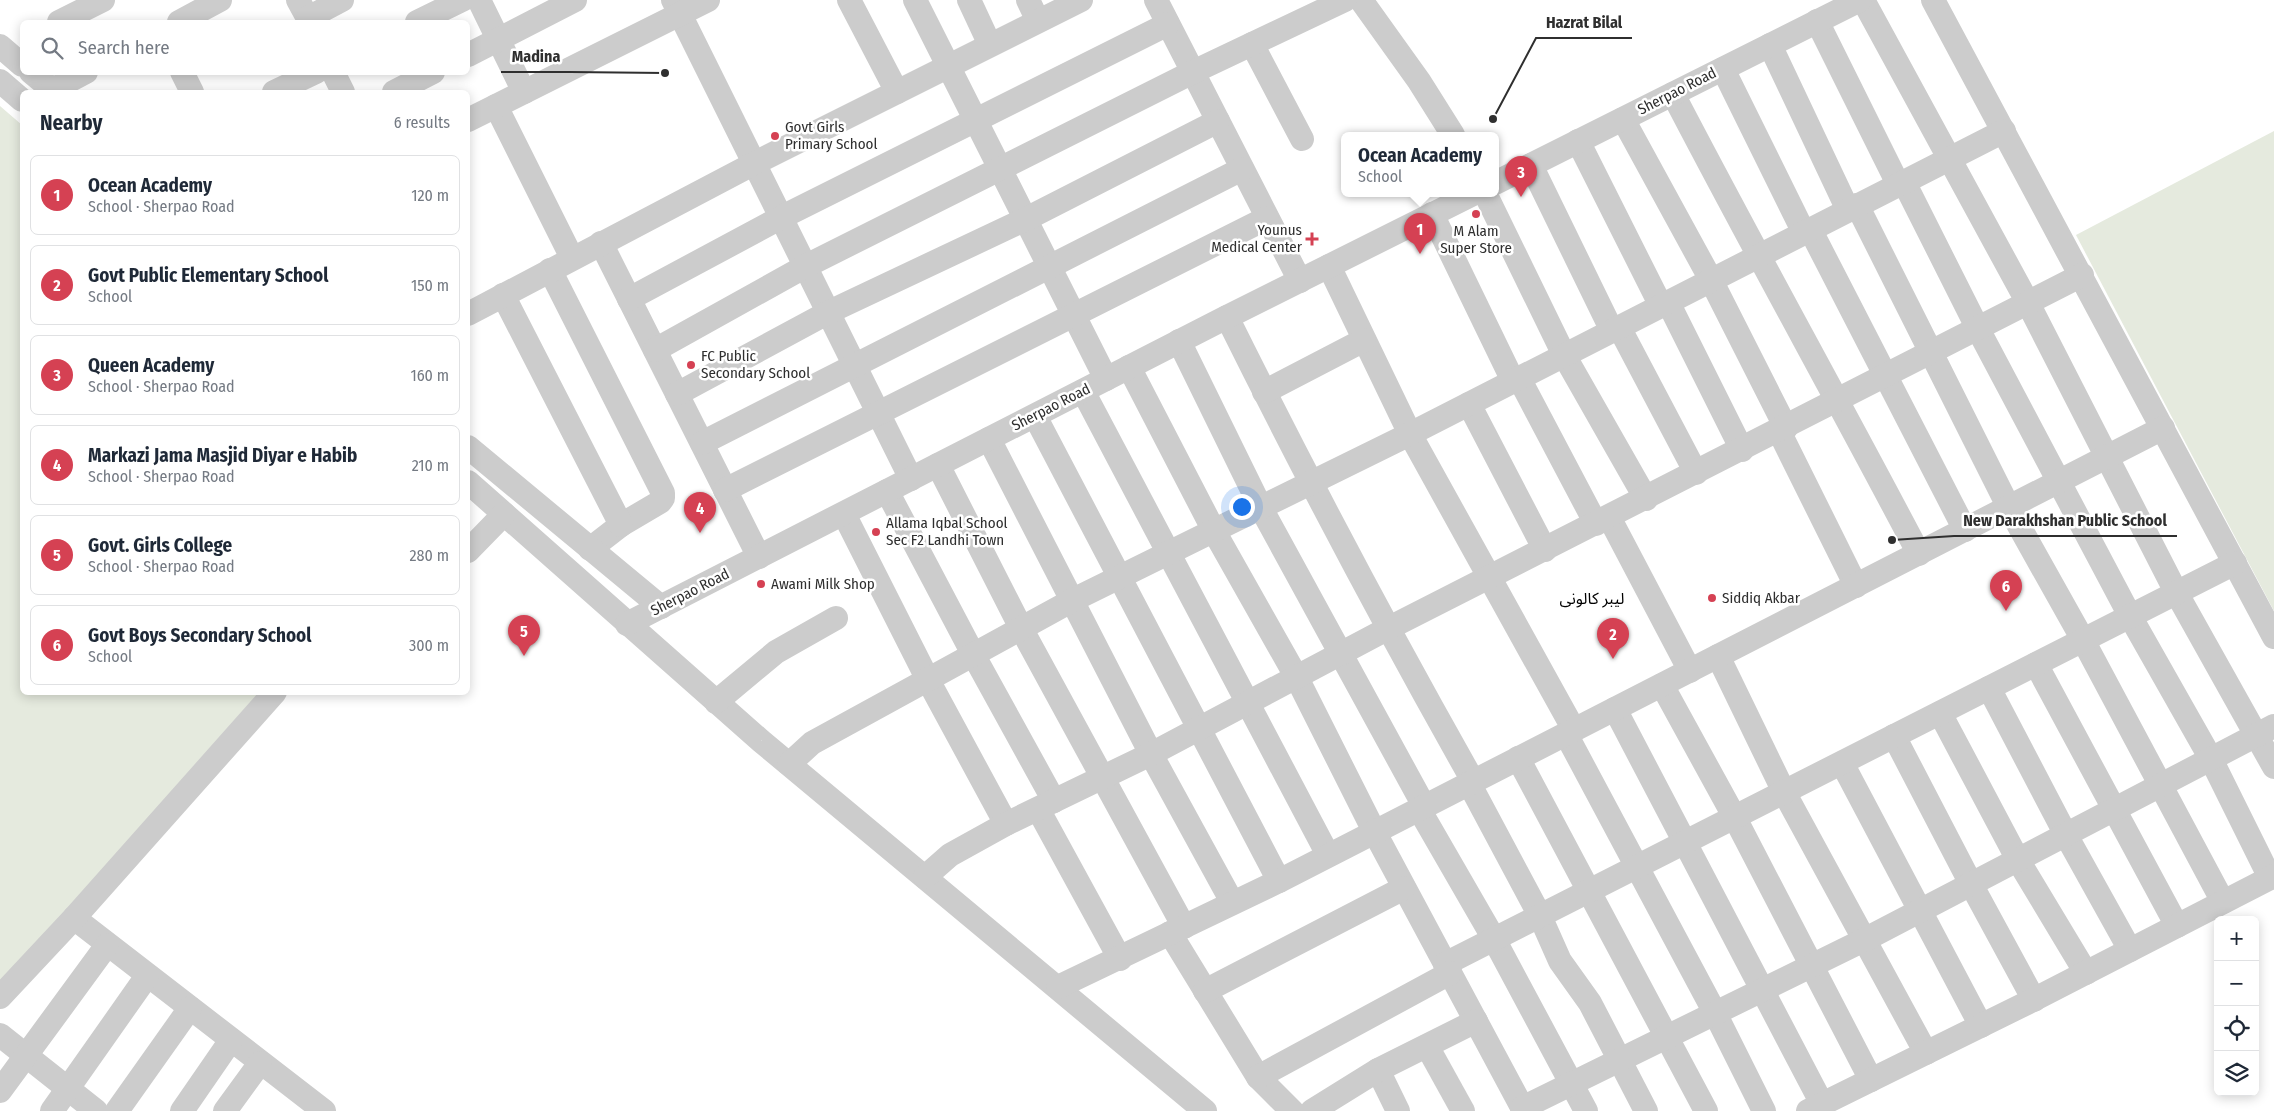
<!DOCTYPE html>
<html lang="en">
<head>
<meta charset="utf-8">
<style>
  :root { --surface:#fff; --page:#f6f6f7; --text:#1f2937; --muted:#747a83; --line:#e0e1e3; --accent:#d54153 }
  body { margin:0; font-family:"Fira Sans Condensed","Noto Sans Arabic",sans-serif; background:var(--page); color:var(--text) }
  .controls { position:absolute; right:15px; bottom:15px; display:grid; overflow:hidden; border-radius:8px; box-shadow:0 2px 12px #0003 }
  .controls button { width:45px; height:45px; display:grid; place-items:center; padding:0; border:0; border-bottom:1px solid var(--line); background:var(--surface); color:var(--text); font:25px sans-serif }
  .you { position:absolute; left:1241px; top:506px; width:18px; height:18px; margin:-12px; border:4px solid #fff; border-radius:50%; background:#1a73e8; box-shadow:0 0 0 8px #1a73e833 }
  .badge { display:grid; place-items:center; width:32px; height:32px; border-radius:50%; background:var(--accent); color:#fff; font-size:16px; font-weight:700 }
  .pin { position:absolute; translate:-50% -41px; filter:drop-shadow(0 1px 2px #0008) }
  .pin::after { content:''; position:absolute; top:26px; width:18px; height:15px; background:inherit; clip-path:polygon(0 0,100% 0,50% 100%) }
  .popup { position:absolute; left:1341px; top:132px; width:158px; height:65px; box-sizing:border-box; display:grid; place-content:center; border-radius:8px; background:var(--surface); filter:drop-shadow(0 1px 4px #0005); font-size:16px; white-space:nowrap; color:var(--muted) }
  .popup b { font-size:19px; color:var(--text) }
  .popup::after { content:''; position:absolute; left:50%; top:100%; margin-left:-10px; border:10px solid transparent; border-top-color:var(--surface) }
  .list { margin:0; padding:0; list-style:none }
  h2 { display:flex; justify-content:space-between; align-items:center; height:65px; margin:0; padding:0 20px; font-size:21px }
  h2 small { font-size:16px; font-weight:400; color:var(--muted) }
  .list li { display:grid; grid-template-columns:32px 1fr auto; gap:15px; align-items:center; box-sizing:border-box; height:80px; margin:0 10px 10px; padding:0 10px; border:1px solid var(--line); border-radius:8px }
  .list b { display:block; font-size:19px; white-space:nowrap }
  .list p { margin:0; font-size:16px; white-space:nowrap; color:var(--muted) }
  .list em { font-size:16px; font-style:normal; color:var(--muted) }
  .icon { flex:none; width:28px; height:28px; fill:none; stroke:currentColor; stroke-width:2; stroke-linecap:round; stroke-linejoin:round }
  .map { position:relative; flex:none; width:2274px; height:1111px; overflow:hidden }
  .search { position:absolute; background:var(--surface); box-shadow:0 2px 12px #0003; left:20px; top:20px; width:450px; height:55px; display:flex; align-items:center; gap:12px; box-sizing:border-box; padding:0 18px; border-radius:8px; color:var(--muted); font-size:19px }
  .panel { position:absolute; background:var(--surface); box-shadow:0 2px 12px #0003; left:20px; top:90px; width:450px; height:605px; border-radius:8px }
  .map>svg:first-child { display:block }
  .green { fill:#e5eade }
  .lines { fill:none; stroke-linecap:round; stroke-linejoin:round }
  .minor { stroke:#ccc; stroke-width:24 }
  .poi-dot { fill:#d54153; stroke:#fff; stroke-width:2 }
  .labels { text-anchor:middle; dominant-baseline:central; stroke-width:5; stroke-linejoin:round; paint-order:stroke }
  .street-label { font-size:15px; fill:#2f2f2f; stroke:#fff }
  .poi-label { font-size:15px; fill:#2f2f2f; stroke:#fff; text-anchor:start }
  .neighbourhood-label { font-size:16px; fill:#000; stroke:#fff }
  .leader { fill:none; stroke:#2f2f2f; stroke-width:2 }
  .callout-dot { fill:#2f2f2f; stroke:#fff; stroke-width:2 }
  .callout-label { font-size:16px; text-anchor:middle; font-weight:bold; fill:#2f2f2f; stroke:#fff; stroke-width:5; stroke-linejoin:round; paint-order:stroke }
</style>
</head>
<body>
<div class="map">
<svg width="2274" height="1111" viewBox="0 0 2274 1111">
  <rect width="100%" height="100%" fill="#fff"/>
  <g class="green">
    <polygon points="0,106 22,125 22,692 262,693 0,984"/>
    <polygon points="2274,131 2274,611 2076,235"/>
  </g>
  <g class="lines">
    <g class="minor">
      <polyline points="298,0 310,22"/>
      <polyline points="479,0 524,92"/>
      <polyline points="673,0 911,479"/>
      <polyline points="849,0 897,92"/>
      <polyline points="915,0 1106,379"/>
      <polyline points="969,0 990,45"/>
      <polyline points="1028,0 1038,21"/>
      <polyline points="1156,0 1300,281"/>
      <polyline points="1361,0 1419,81 1453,135"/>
      <polyline points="1863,0 2028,303 2176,592 2274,767"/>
      <polyline points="1933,0 2274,637"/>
      <polyline points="308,18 342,0"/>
      <polyline points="1817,21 1898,184"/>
      <polyline points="59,22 103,0"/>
      <polyline points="179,22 220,0"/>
      <polyline points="417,22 462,0"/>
      <polyline points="1252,44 1302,139"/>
      <polyline points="1770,45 1848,210"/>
      <polyline points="0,46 22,65"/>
      <polyline points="468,55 575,0"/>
      <polyline points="1723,69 1804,233"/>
      <polyline points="31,72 55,92"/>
      <polyline points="182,72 192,92"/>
      <polyline points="333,72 343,92"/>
      <polyline points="0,81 22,100"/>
      <polyline points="52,90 86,72"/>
      <polyline points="274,92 316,72"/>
      <polyline points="394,92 433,72"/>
      <path d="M1673,94c80,154 165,306 246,460"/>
      <polyline points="496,106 572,258"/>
      <polyline points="1623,119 1711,280 1786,428"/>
      <polyline points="468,120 708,0"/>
      <polyline points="1578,141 1661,306"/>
      <polyline points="1531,165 1612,331"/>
      <polyline points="1904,182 1978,329 2130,616 2211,759 2270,878"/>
      <polyline points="1495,183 1860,0"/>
      <polyline points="1485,193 1564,355 1646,499"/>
      <polyline points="1857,205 2009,508 2083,640 2223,902"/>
      <polyline points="1432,214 1513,381"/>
      <polyline points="1810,229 1965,530"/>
      <polyline points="601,243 759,557"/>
      <polyline points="1329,266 1410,434 1574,730"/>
      <polyline points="550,270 663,493 663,498 660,502 621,525 590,549"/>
      <polyline points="503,295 621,525"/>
      <polyline points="629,299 782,217 1168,24"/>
      <polyline points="1668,302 1742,450"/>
      <polyline points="468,314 755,163 1081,0"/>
      <path d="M1227,317c78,157 160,312 246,464"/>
      <polyline points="1619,327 1696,473"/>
      <polyline points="1179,341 1261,508 1424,806"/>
      <polyline points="655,350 806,266 1193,72 1345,0"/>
      <polyline points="1129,367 1214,531 1297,678 1374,831 1524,1111"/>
      <polyline points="1519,378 1596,524"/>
      <polyline points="1083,391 1328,855"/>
      <polyline points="1264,392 1364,340"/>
      <polyline points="677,394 829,312 1026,219 1218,121"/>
      <polyline points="1469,404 1545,550"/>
      <polyline points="1035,416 1279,881"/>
      <polyline points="1779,431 1856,586"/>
      <polyline points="989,439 1151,754 1232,902"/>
      <polyline points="702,443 1242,169"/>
      <polyline points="468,447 661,607"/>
      <polyline points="938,465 1021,628 1184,927"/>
      <polyline points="468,482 761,741 1205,1111"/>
      <polyline points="725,490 1267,218"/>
      <polyline points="887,491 973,654 1054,801"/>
      <polyline points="844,514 928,680 1006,824"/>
      <polyline points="1609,517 1690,671"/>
      <polyline points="468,551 504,514"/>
      <polyline points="627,624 1221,320 1475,193"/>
      <polyline points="1718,656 1784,792 1926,1053"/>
      <polyline points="2036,664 2177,926"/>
      <polyline points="1662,685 1735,818 1871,1080"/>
      <polyline points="1989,688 2066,835 2130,950"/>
      <polyline points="716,702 776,652 836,618"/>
      <polyline points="1615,709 1822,1104"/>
      <polyline points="1940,713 2018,860 2086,973"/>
      <polyline points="1566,734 1715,1013 1764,1111"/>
      <polyline points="1894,736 1971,884 2034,1000"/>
      <polyline points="1518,758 1706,1111"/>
      <polyline points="1842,763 1981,1026"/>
      <polyline points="789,764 812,743 1073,600 1410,434 2004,131"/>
      <polyline points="1469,783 1540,916 1560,961 1590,1003 1646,1111"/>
      <polyline points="1038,809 1120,959"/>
      <polyline points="1419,809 1494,939 1586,1111"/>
      <polyline points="925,877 950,855 1006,824 1151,754 1387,629 2082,275"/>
      <polyline points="74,918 324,1111"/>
      <polyline points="1170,933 1258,1077 1292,1111"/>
      <polyline points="1445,964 2235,563"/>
      <polyline points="1058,987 1279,881 2163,428"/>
      <polyline points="1205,991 1404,888"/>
      <polyline points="0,997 74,918 275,692"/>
      <polyline points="0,1035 96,1111"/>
      <polyline points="1427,1046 1463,1111"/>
      <polyline points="1378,1070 1398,1111"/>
      <polyline points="1258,1077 1450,973"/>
      <polyline points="0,1091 107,945"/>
      <polyline points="1522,1108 1864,940 2274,726"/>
      <polyline points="52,1111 147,976"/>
      <polyline points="117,1111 190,1008"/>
      <polyline points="182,1111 231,1040"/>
      <polyline points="225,1111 260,1063"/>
      <polyline points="1312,1111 1378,1070 1476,1021"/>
      <polyline points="1808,1111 2029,1002 2274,876"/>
    </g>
  </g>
  <g class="poi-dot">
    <circle cx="775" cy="136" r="5"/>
    <circle cx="1476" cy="214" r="5"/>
    <path d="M1309.5 231.5h5v5h5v5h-5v5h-5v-5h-5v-5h5z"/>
    <circle cx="691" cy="365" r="5"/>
    <circle cx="876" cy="532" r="5"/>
    <circle cx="761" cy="584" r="5"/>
    <circle cx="1712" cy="598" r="5"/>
  </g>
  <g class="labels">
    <g class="street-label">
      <text transform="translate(1677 91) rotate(-27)">Sherpao Road</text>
      <text transform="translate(1051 407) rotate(-27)">Sherpao Road</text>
      <text transform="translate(690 592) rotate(-27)">Sherpao Road</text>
    </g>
    <g class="poi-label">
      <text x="785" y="127">Govt Girls<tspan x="785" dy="17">Primary School</tspan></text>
      <text x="1302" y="230" text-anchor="end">Younus<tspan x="1302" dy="17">Medical Center</tspan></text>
      <text x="1476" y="231" text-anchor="middle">M Alam<tspan x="1476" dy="17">Super Store</tspan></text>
      <text x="701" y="356">FC Public<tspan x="701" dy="17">Secondary School</tspan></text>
      <text x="886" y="523">Allama Iqbal School<tspan x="886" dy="17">Sec F2 Landhi Town</tspan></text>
      <text x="771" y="584">Awami Milk Shop</text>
      <text x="1722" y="598">Siddiq Akbar</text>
    </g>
    <g class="neighbourhood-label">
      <text x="1592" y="598">لیبر کالونی</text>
    </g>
  </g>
  <path class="leader" d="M1493 119L1536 38H1632M665 73L570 72H501M1892 540L1954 536H2177"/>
  <g class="callout-dot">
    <circle cx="1493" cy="119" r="5"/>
    <circle cx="665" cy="73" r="5"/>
    <circle cx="1892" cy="540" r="5"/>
  </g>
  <g class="callout-label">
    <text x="1584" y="28">Hazrat Bilal</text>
    <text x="536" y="62">Madina</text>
    <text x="2065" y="526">New Darakhshan Public School</text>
  </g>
</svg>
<div class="controls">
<button>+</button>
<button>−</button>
<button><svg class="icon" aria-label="locate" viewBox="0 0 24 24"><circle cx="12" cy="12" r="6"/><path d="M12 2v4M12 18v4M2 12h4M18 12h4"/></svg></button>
<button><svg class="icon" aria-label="layers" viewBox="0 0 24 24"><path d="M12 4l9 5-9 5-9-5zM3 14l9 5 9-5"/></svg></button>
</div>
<div class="you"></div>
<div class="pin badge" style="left:1420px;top:254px">1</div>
<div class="popup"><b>Ocean Academy</b>School</div>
<div class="pin badge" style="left:1613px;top:659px">2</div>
<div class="pin badge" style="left:1521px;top:197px">3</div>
<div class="pin badge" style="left:700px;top:533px">4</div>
<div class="pin badge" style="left:524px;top:656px">5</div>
<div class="pin badge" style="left:2006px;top:611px">6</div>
<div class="search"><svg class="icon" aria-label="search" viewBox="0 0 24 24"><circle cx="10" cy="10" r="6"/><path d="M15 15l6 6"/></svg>Search here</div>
<section class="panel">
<h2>Nearby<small>6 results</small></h2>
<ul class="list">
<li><span class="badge">1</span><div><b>Ocean Academy</b><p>School · Sherpao Road</p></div><em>120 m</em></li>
<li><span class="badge">2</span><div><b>Govt Public Elementary School</b><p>School</p></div><em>150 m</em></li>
<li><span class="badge">3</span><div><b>Queen Academy</b><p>School · Sherpao Road</p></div><em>160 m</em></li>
<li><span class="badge">4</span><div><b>Markazi Jama Masjid Diyar e Habib</b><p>School · Sherpao Road</p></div><em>210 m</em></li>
<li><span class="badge">5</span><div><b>Govt. Girls College</b><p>School · Sherpao Road</p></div><em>280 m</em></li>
<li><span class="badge">6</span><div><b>Govt Boys Secondary School</b><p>School</p></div><em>300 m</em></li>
</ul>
</section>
</div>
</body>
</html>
